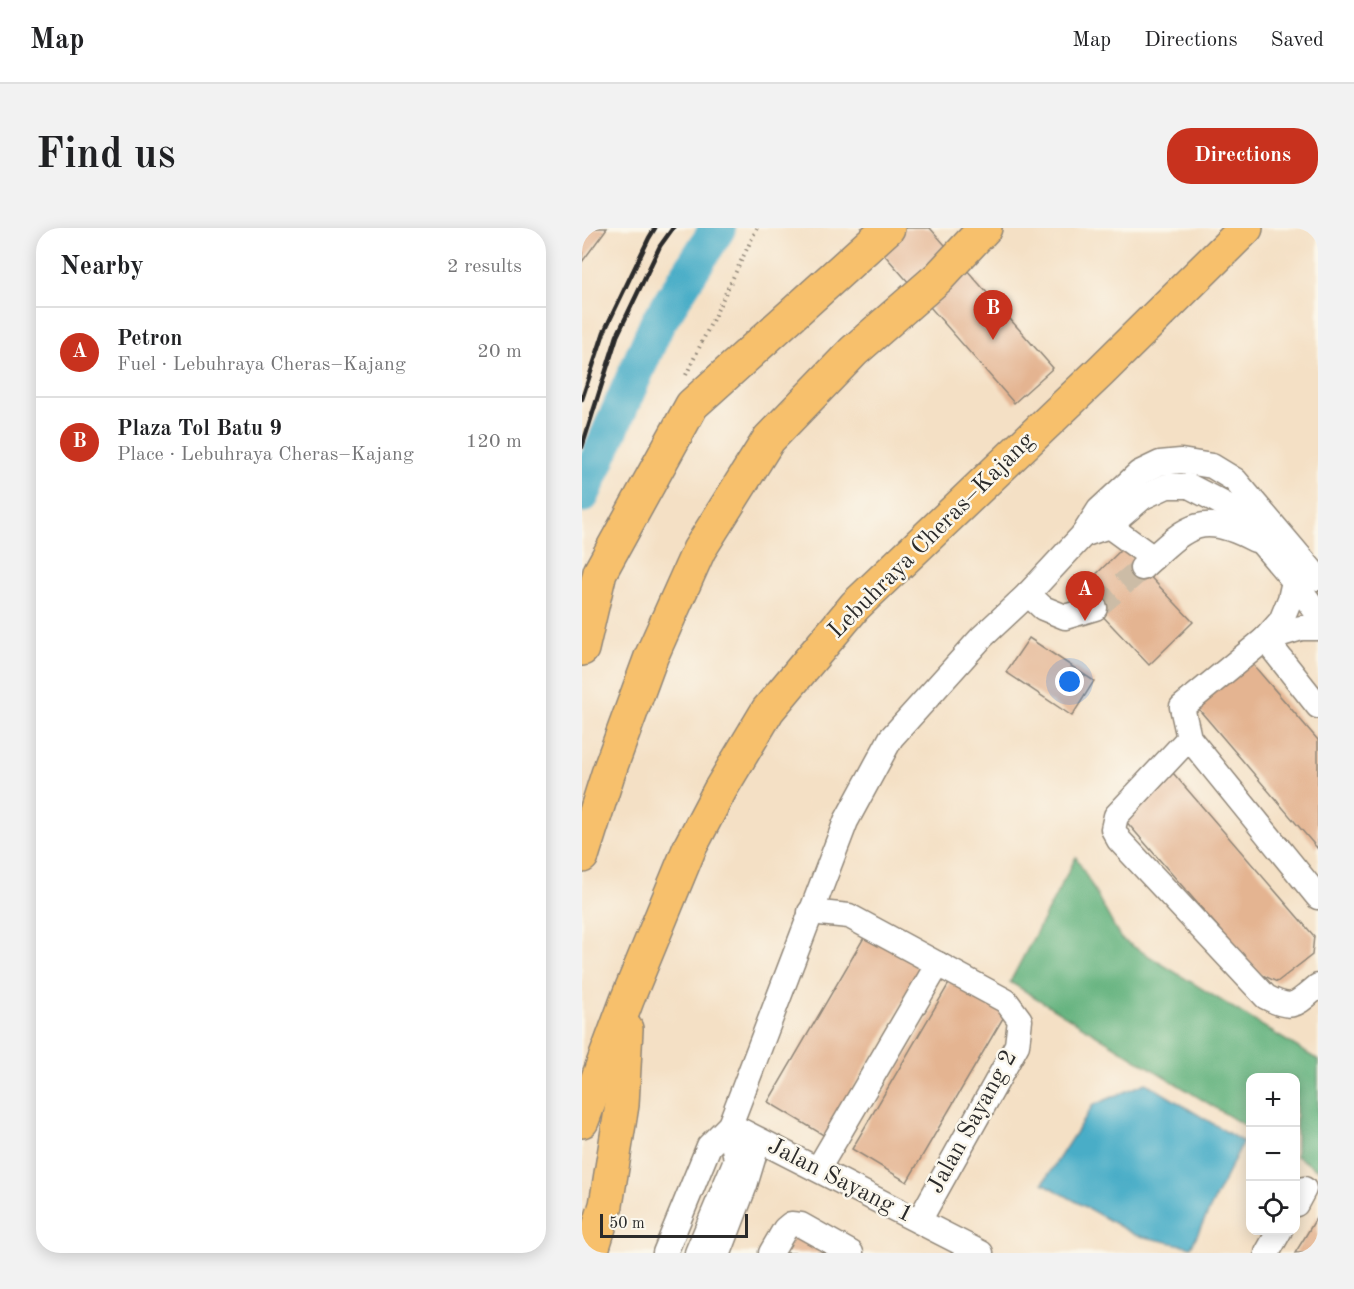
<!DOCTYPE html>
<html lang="en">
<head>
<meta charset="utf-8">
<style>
  :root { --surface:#fff; --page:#f2f2f2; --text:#202124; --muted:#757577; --line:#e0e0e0; --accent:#c8321e }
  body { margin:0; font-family:"Old Standard TT",serif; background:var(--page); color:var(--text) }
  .controls { position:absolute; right:18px; bottom:18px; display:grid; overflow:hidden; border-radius:12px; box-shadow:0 3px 15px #0003 }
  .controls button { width:54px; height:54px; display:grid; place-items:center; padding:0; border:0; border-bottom:2px solid var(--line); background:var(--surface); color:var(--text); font:30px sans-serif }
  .scale { position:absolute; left:18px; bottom:15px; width:148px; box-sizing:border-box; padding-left:6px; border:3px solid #2b2b2b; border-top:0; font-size:16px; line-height:21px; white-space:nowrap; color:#2b2b2b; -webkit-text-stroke:4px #fbf7ec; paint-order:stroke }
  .you { position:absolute; left:488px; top:454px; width:21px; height:21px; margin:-15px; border:4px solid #fff; border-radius:50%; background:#1a73e8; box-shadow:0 0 0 9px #1a73e833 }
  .badge { display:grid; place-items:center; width:39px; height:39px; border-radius:50%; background:var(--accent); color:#fff; font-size:20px; font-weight:700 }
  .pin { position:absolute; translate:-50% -50px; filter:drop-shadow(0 2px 3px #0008) }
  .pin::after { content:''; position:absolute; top:32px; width:21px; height:18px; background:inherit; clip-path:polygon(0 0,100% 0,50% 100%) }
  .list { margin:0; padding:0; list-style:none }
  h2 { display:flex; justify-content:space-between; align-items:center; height:78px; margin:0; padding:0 24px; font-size:26px }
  h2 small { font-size:20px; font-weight:400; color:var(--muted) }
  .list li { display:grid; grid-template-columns:39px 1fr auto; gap:18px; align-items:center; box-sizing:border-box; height:90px; padding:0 24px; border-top:2px solid var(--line) }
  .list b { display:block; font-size:22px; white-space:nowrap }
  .list p { margin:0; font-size:20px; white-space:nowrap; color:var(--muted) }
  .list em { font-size:20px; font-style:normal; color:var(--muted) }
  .icon { flex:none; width:33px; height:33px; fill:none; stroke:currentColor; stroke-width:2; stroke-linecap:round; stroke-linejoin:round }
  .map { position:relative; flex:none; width:736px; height:1025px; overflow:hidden; border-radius:24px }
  header { display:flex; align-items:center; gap:36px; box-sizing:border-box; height:84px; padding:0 30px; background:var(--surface); border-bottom:2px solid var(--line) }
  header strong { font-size:28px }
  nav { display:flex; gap:33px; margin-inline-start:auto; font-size:21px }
  .intro { display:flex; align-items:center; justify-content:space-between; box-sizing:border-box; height:144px; padding:0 36px }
  h1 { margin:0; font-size:42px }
  .button { padding:15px 27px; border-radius:24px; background:var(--accent); color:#fff; font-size:21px; font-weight:700 }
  main { display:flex; gap:36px; padding:0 36px }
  aside { flex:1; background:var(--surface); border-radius:24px; box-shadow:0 3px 15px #0003 }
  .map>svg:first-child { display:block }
  .forest { fill:#61b17c; stroke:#466e54; stroke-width:1.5 }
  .water { fill:#48adc7; stroke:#3a6c79; stroke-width:1.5 }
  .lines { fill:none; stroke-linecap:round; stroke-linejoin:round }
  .river { stroke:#48adc7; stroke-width:36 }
  .building { fill:#e4b491 }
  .minor-tunnel { stroke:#ccbca6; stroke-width:24; stroke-dasharray:24 12; stroke-linecap:butt }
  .minor-casing { stroke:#908678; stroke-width:27 }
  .highway-casing { stroke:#908678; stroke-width:36 }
  .path { stroke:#908678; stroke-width:4; stroke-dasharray:1.5 4.5; stroke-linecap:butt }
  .minor { stroke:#fff; stroke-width:24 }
  .highway { stroke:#f7c06c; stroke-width:33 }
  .rail { stroke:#2b2b2b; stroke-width:4.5 }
  .labels { text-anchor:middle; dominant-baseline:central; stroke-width:5; stroke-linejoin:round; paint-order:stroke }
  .street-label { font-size:24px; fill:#2b2b2b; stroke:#fbf7ec }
</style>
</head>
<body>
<header>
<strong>Map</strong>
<nav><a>Map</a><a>Directions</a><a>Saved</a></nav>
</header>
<div class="intro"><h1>Find us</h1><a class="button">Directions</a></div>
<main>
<aside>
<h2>Nearby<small>2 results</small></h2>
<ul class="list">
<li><span class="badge">A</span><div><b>Petron</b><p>Fuel · Lebuhraya Cheras–Kajang</p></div><em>20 m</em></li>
<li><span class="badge">B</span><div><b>Plaza Tol Batu 9</b><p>Place · Lebuhraya Cheras–Kajang</p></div><em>120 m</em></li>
</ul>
</aside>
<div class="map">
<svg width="736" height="1025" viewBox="0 0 736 1025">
  <rect width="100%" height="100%" fill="#fbf7ec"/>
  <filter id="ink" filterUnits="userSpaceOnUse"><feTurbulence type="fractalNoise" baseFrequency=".0167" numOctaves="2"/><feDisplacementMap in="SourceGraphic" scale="12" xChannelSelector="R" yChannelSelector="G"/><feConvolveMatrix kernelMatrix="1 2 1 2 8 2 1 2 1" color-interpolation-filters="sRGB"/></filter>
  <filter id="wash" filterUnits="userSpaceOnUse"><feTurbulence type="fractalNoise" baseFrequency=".008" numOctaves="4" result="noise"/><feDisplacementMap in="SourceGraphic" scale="24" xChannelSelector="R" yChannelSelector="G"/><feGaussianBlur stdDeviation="1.35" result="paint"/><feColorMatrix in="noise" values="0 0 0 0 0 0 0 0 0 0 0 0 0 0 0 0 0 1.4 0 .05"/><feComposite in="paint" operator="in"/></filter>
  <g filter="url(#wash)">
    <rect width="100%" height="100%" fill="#f4e0c5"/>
    <polygon class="forest" points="494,629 539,711 736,832 736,942 714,928 714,850 668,850 668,901 428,754"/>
    <polygon class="water" points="564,855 661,914 609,1019 553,1007 461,955 511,877"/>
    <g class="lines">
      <polyline class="river" points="0,267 75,96 136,0"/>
    </g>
    <g id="blocks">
      <g class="building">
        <polygon points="0,0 25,0 0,34"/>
        <polygon points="279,0 348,0 471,140 432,175"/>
        <polygon points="541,320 611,394 567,437 497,363"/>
        <polygon points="447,410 512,453 490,488 424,444"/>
        <polygon points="667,432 736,512 736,621 614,478"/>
        <polygon points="585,538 732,708 730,727 695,754 676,745 535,583"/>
        <polygon points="287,701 343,734 243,908 186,874"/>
        <polygon points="369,752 424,785 325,954 270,921"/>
        <polygon points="736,987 736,1025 713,1025 723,1009"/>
        <polygon points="213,1006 243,1025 202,1025"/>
      </g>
    </g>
  </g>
  <g filter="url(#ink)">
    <use href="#blocks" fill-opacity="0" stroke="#908678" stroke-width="1.5"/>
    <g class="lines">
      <polyline class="minor-tunnel" points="513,380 560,340"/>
      <g class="minor-casing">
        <g id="minor">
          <polyline points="527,298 571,330"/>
          <polyline points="501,307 527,298 561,269 585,258 607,258 651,281 712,353 736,386"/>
          <path d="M560,340c43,-39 56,-59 113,-28"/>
          <polyline points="712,353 708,371 699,393 683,411 600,479 607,510 736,669"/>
          <polyline points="446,366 461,380 483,389 513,380"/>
          <polyline points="736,400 719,400 683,411 736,478"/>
          <path d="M607,510l-73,78 -3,13 6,11 147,157c28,14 29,8 52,-11"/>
          <polyline points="228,684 267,688 424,773 438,792 435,817 337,993"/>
          <polyline points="148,897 399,1025"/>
          <polyline points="236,941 356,736"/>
          <polyline points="714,976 722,961"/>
          <polyline points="83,1025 127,918 148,897 264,593 309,510 400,409 446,366 501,307 517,282 557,245 578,235 599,233 630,238 653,252 736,350"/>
          <polyline points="115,1025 154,932 148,897"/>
          <polyline points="137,1025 163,957 173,924"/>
          <polyline points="189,1025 203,1001 209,996 219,997 269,1025"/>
          <polyline points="685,1025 698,1002"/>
        </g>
      </g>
      <g class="highway-casing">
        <g id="highway">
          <polyline points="0,421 18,344 110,177 306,0"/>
          <polyline points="0,628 26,546 69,429 117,322 187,211 272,123 357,49 403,0"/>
          <polyline points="0,893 45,772 108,619 138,562 186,482 273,378 518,144 664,0"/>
          <polyline points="9,1025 24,977 40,877 44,801"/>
        </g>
      </g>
      <polyline class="path" points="104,147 175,0"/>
      <use href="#minor" class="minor"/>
      <use href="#highway" class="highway"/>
      <g class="rail">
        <polyline points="0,171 22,104 67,10 73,0"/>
        <polyline points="0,219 35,108 78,18 91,0"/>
      </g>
    </g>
  </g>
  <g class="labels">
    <g class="street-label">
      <text transform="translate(350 308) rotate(-45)">Lebuhraya Cheras–Kajang</text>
      <text transform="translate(391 894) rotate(-61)">Jalan Sayang 2</text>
      <text transform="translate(258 953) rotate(27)">Jalan Sayang 1</text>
    </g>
  </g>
</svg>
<div class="controls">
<button>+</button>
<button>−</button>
<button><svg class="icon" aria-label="locate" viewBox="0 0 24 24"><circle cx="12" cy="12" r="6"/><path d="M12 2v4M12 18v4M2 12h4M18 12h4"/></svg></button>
</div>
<div class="scale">50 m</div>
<div class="you"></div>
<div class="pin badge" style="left:503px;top:393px">A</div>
<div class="pin badge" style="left:411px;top:112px">B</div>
</div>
</main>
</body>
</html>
